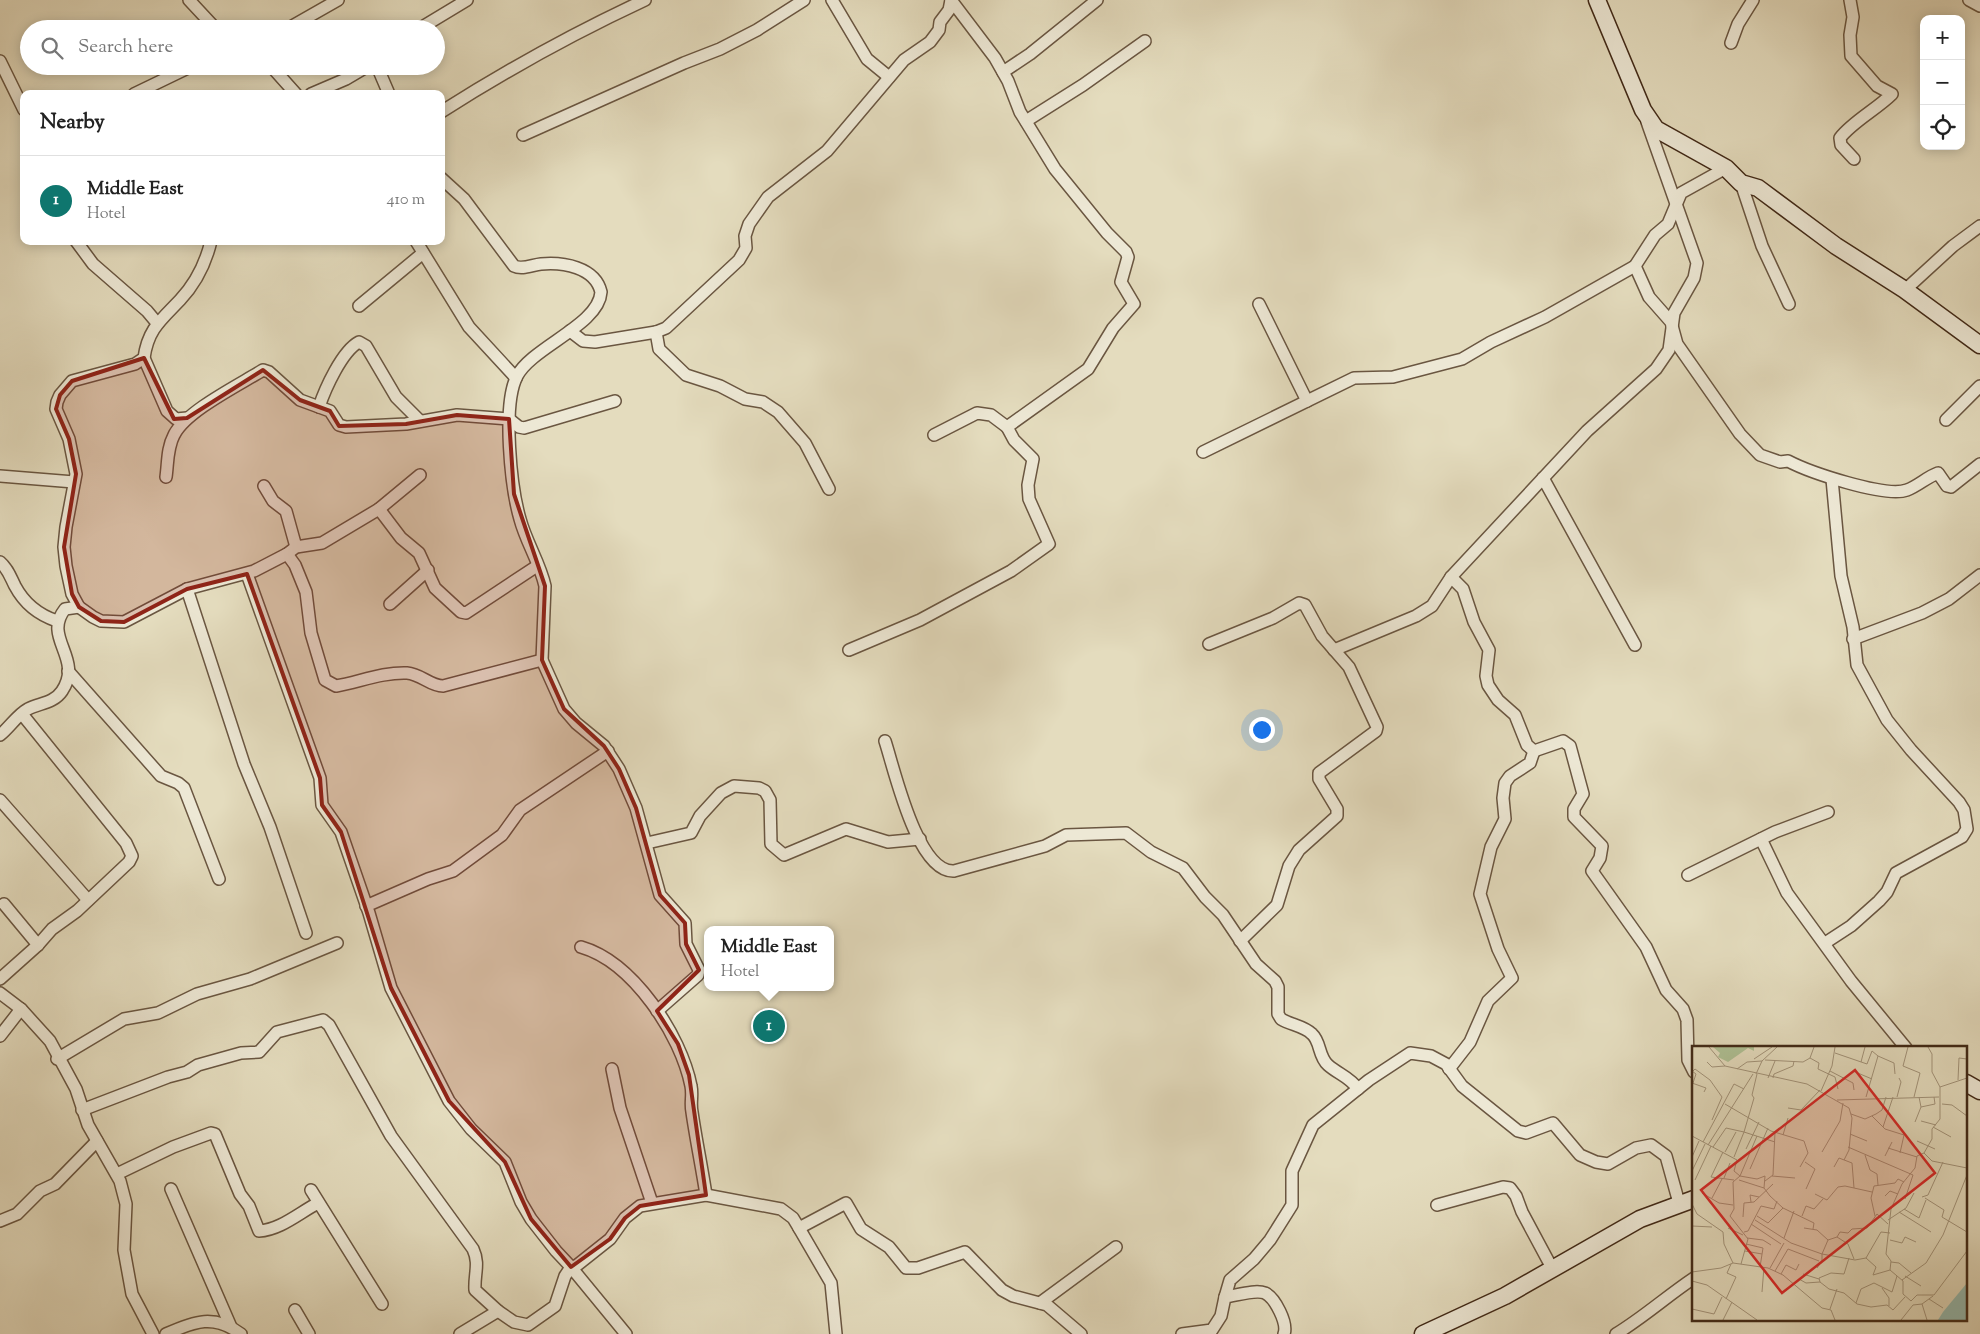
<!DOCTYPE html>
<html lang="en">
<head>
<meta charset="utf-8">
<style>
  :root { --surface:#fff; --page:#f6f6f6; --text:#222; --muted:#767676; --line:#e0e0e0; --accent:#0f766e }
  body { margin:0; font-family:"Sorts Mill Goudy",serif; background:var(--page); color:var(--text) }
  .controls { position:absolute; right:15px; top:15px; display:grid; overflow:hidden; border-radius:10px; box-shadow:0 2px 12px #0003 }
  .controls button { width:45px; height:45px; display:grid; place-items:center; padding:0; border:0; border-bottom:1px solid var(--line); background:var(--surface); color:var(--text); font:25px sans-serif }
  .you { position:absolute; left:1261px; top:729px; width:18px; height:18px; margin:-12px; border:4px solid #fff; border-radius:50%; background:#1a73e8; box-shadow:0 0 0 8px #1a73e833 }
  .badge { display:grid; place-items:center; width:32px; height:32px; border-radius:50%; background:var(--accent); color:#fff; font-size:16px; font-weight:700 }
  .pin { position:absolute; translate:-50% -50%; border:2px solid #fff; box-shadow:0 1px 5px #0006 }
  .popup { position:absolute; left:704px; top:926px; width:130px; height:65px; box-sizing:border-box; display:grid; place-content:center; border-radius:10px; background:var(--surface); filter:drop-shadow(0 1px 4px #0005); font-size:16px; white-space:nowrap; color:var(--muted) }
  .popup b { font-size:19px; color:var(--text) }
  .popup::after { content:''; position:absolute; left:50%; top:100%; margin-left:-10px; border:10px solid transparent; border-top-color:var(--surface) }
  .list { margin:0; padding:0; list-style:none }
  h2 { display:flex; justify-content:space-between; align-items:center; height:65px; margin:0; padding:0 20px; font-size:21px }
  h2 small { font-size:16px; font-weight:400; color:var(--muted) }
  .list li { display:grid; grid-template-columns:32px 1fr auto; gap:15px; align-items:center; box-sizing:border-box; height:90px; padding:0 20px; border-top:1px solid var(--line) }
  .list b { display:block; font-size:19px; white-space:nowrap }
  .list p { margin:0; font-size:16px; white-space:nowrap; color:var(--muted) }
  .list em { font-size:16px; font-style:normal; color:var(--muted) }
  .icon { flex:none; width:28px; height:28px; fill:none; stroke:currentColor; stroke-width:2; stroke-linecap:round; stroke-linejoin:round }
  .map { position:relative; flex:none; width:1980px; height:1334px; overflow:hidden }
  .search { position:absolute; background:var(--surface); box-shadow:0 2px 12px #0003; left:20px; top:20px; width:425px; height:55px; display:flex; align-items:center; gap:12px; box-sizing:border-box; padding:0 18px; border-radius:28px; color:var(--muted); font-size:19px }
  .panel { position:absolute; background:var(--surface); box-shadow:0 2px 12px #0003; left:20px; top:90px; width:425px; height:155px; border-radius:10px }
  .map>svg:first-child { display:block }
  .lines { fill:none; stroke-linecap:round; stroke-linejoin:round }
  .street-casing { stroke:#6a5641; stroke-width:14 }
  .secondary-casing { stroke:#412917; stroke-width:19 }
  .street { stroke:#ede8d5; stroke-width:11 }
  .secondary { stroke:#ede8d5; stroke-width:16 }
  .marked { fill:#8f2418; fill-opacity:0.2; stroke:#8f2418; stroke-width:4; stroke-linejoin:round }
  .inset-road { fill:none; stroke:#a3947b; stroke-width:1 }
  .view { fill:#d62828; fill-opacity:0.15; stroke:#d62828; stroke-width:2.5 }
  .inset-edge { fill:none; stroke:#412917; stroke-width:2.5 }
</style>
</head>
<body>
<div class="map">
<svg width="1980" height="1334" viewBox="0 0 1980 1334">
  <rect width="100%" height="100%" fill="#e4dcbe"/>
  <filter id="stains"><feTurbulence type="fractalNoise" baseFrequency=".004" numOctaves="4"/><feColorMatrix values="0 0 0 0 .2 0 0 0 0 .09 0 0 0 0 .02 0 0 0 .5 -.17"/></filter>
  <radialGradient id="worn" r=".72"><stop offset=".6" stop-color="#630" stop-opacity="0"/><stop offset="1" stop-color="#630" stop-opacity=".3"/></radialGradient>
  <g class="lines">
    <g class="street-casing">
      <g id="street">
        <polyline points="189,0 216,29"/>
        <polyline points="832,0 867,59 889,77"/>
        <path d="M1850,0l3,17 -3,18 1,21 26,30 15,8c-15,15 -40,28 -52,44l1,7 13,14"/>
        <polyline points="1969,0 1980,6"/>
        <polyline points="287,29 338,0"/>
        <polyline points="419,29 467,0"/>
        <polyline points="1731,43 1738,24 1753,0"/>
        <polyline points="0,61 24,110"/>
        <polyline points="271,66 296,94"/>
        <polyline points="377,66 389,94"/>
        <polyline points="1003,72 1030,54 1097,0"/>
        <polyline points="134,94 192,66"/>
        <polyline points="311,94 346,79 368,66"/>
        <path d="M441,112c66,-42 133,-79 204,-112"/>
        <polyline points="1026,121 1083,85 1145,41"/>
        <polyline points="523,135 684,63 720,49 757,30 804,0"/>
        <path d="M441,178l23,21 50,67c8,4 18,-1 27,-2 22,-2 54,3 60,28 -2,33 -69,55 -84,84 -15,29 -6,112 3,143 6,23 20,44 25,67l-3,74 22,49 12,14 28,23 15,23 17,39 24,87 25,28 1,21 13,26 -1,5 -41,36"/>
        <polyline points="1741,183 1762,246 1789,304"/>
        <polyline points="76,241 93,264 147,311 157,323"/>
        <path d="M211,241c-5,21 -16,43 -31,59 -19,20 -32,29 -36,58l-9,6 -63,17 -12,14 -3,7 -1,7 13,30 7,35 -10,53 -2,20 2,19 6,28 7,13 14,10 8,4 23,1 63,-33 67,-18 33,-17 9,-7 26,-4 57,-34 22,29 18,15 16,35 26,24 5,1 71,-47"/>
        <polyline points="416,241 469,327 516,378"/>
        <path d="M1635,266l14,31 22,25 6,22 63,90 20,21 20,7 8,-1c21,11 97,37 119,29 11,-4 20,-13 31,-17l9,13 4,1 29,-23"/>
        <polyline points="1905,290 1953,246 1980,226"/>
        <polyline points="1259,304 1307,401"/>
        <polyline points="359,306 423,253"/>
        <polyline points="570,331 583,341 595,342 656,332 666,328 739,260 746,248 745,236 749,224 768,197 827,151 904,60 930,42 939,30 940,22 949,10 951,0"/>
        <polyline points="656,332 659,349 686,375 720,386 745,399 763,402 778,412 805,443 829,489"/>
        <polyline points="144,358 167,411 176,419 187,418"/>
        <path d="M319,407c6,-18 23,-56 40,-65l7,4 30,51 24,24"/>
        <polyline points="1946,420 1980,386"/>
        <polyline points="934,435 977,413 991,415 1007,427 1088,369 1113,328 1134,304 1121,282 1128,257 1126,252 1107,233 1055,169 1020,112 1008,81 995,58 951,0"/>
        <polyline points="1203,452 1354,378 1393,377 1462,359 1491,342 1545,317 1635,266 1655,235 1668,224 1681,193 1726,168"/>
        <polyline points="0,476 74,482"/>
        <path d="M166,477c2,-14 1,-29 8,-42 12,-24 65,-50 89,-65l6,2 31,28 30,11 9,14 7,2 60,-3 51,-9 52,4 10,8 5,1 91,-27"/>
        <polyline points="1543,478 1635,645"/>
        <polyline points="264,486 273,501 286,511 296,547"/>
        <polyline points="379,509 420,475"/>
        <path d="M287,554l8,11 11,27 5,41 14,47 11,6c23,-4 47,-14 71,-13 14,1 23,13 36,13l99,-26"/>
        <path d="M0,562c8,7 10,14 15,24 9,17 24,29 42,35"/>
        <path d="M247,574l73,204 2,27 19,27 28,81 22,75 58,113 22,28 34,33 16,40 10,17 25,32 15,16 5,-1 34,-27 15,-21 15,-12 66,-11c-4,-27 -10,-55 -14,-83 -2,-9 1,-17 -1,-26 -10,-51 -58,-124 -110,-139"/>
        <polyline points="1451,577 1463,589 1474,622 1489,650 1486,676 1488,685 1498,700 1515,715 1527,745 1534,751 1563,741 1570,746 1583,794 1574,809 1574,817 1602,846 1600,858 1592,871 1646,947 1666,990 1683,1009 1687,1020 1688,1060 1694,1072"/>
        <polyline points="187,589 244,764 270,827 306,933"/>
        <polyline points="390,604 428,570"/>
        <polyline points="1853,639 1922,613 1949,599 1980,575"/>
        <polyline points="1209,644 1273,618 1299,603 1305,605 1322,636 1349,667 1377,727 1376,731 1319,773 1319,779 1337,809 1337,816 1299,850 1289,866 1277,905 1240,941"/>
        <polyline points="849,650 920,620 1011,571 1049,544 1029,499 1028,485 1033,459 1014,440 1007,427"/>
        <polyline points="1334,650 1416,616 1432,606 1451,577 1587,431 1656,369 1669,350 1674,313 1694,278 1697,263 1647,122"/>
        <polyline points="68,671 161,776 178,783 184,788 219,879"/>
        <path d="M0,735c10,-8 17,-20 28,-26 12,-6 26,-6 34,-18 22,-33 -20,-53 3,-82l14,-2"/>
        <path d="M885,741c9,27 32,132 69,130l91,-25 21,-11 60,-2 25,19 32,16 22,29 18,18 33,49 19,17 3,6v27l3,5c10,6 23,7 31,15 9,8 6,22 16,31 10,9 22,12 30,24"/>
        <polyline points="0,800 88,900"/>
        <polyline points="1761,839 1787,893 1851,981 1906,1048"/>
        <polyline points="647,843 691,833 700,816 721,793 734,786 759,788 765,791 770,800 771,844 784,855 846,829 888,842 920,839"/>
        <polyline points="1688,875 1775,832 1828,812"/>
        <polyline points="4,904 38,945"/>
        <polyline points="366,906 428,879 453,871 502,835 520,810 608,751"/>
        <polyline points="1825,943 1851,926 1879,901 1887,892 1896,873 1962,837 1967,829 1964,810 1959,802 1911,750 1887,720 1857,665 1853,627 1841,576 1832,479"/>
        <polyline points="0,979 38,945 52,929 77,911 129,862 132,856 126,843 22,714"/>
        <polyline points="0,993 21,1009 50,1041 76,1089 88,1125 120,1181 126,1204 124,1250 132,1294 153,1334"/>
        <polyline points="0,1036 21,1009"/>
        <polyline points="57,1059 124,1019 158,1013 197,994 250,979 337,943"/>
        <polyline points="612,1069 620,1108 652,1203"/>
        <polyline points="1449,1069 1470,1042 1488,1001 1512,978 1498,949 1480,894 1491,847 1505,819 1503,798 1505,783 1510,776 1530,763 1534,751"/>
        <path d="M82,1110l86,-33 19,-5 11,-7 43,-12 18,-1 18,-20 46,-12 6,5 62,111 82,113c7,15 1,25 2,41l23,21"/>
        <path d="M117,1174l56,-27 38,-14 4,1 25,60 9,12 10,25c21,-1 40,-18 59,-28"/>
        <polyline points="171,1189 231,1327"/>
        <polyline points="311,1190 382,1304"/>
        <polyline points="706,1195 781,1209 793,1218 799,1228 846,1203 861,1229 889,1247 906,1268 918,1268 965,1252 1002,1290 1013,1296 1047,1305 1081,1334"/>
        <polyline points="1437,1205 1503,1187 1510,1188 1516,1196 1522,1212 1552,1268"/>
        <polyline points="0,1221 17,1214 40,1191 55,1184 97,1141"/>
        <polyline points="799,1228 831,1283 836,1334"/>
        <polyline points="1225,1297 1230,1280 1254,1259 1270,1240 1292,1205 1292,1171 1313,1125 1369,1080 1410,1053 1431,1056 1446,1064 1462,1086 1518,1131 1526,1133 1553,1123 1580,1155 1596,1162 1608,1164 1636,1148 1651,1145 1666,1156 1679,1203"/>
        <polyline points="1040,1303 1116,1247"/>
        <polyline points="295,1310 309,1334"/>
        <path d="M166,1334c29,-13 48,-20 75,0"/>
        <polyline points="460,1334 498,1311 514,1322 528,1325 555,1306 565,1276 571,1267 626,1334"/>
        <path d="M1182,1334l30,-4 9,-14 4,-19c10,-1 30,-8 40,-4 10,5 23,30 19,41"/>
        <path d="M1616,1334c28,-17 51,-38 78,-56"/>
      </g>
    </g>
    <g class="secondary-casing">
      <g id="secondary">
        <polyline points="1597,0 1643,110 1656,129 1726,168 1741,183 1758,188 1836,246 1905,290 1980,345"/>
        <polyline points="1966,1083 1980,1091"/>
        <polyline points="1423,1334 1505,1296 1640,1219 1694,1199"/>
      </g>
    </g>
    <use href="#street" class="street"/>
    <use href="#secondary" class="secondary"/>
  </g>
  <path class="marked" d="M144,358l30,61 13,-1 76,-48 37,30 30,11 9,15 67,-2 51,-9 52,4 5,75 31,92 -3,74 22,49 40,37 15,23 17,39 24,87 25,28 1,21 13,26 -42,41 21,33 11,31 17,120 -66,11 -15,12 -15,21 -39,28 -40,-48 -26,-57 -56,-61 -58,-113 -50,-156 -19,-27 -2,-27 -73,-204 -60,15 -63,33 -23,-1 -22,-14 -7,-13 -8,-47 12,-73 -7,-35 -13,-30 4,-14 12,-14z"/>
  <g transform="translate(1692 1046)">
    <rect width="275" height="275" fill="#e4dcbe"/>
    <path d="M21,1h41v4l-6,-3 -20,14 -10,-5 2,-4z" fill="#afc296"/>
    <path d="M275,237v37h-29l5,-8z" fill="#95bcb2"/>
    <path class="inset-road" d="M17,1l16,19 82,18 42,24 3,10 -3,32 -5,10M216,1l-5,19 17,7 -6,24M236,1l4,7v18l8,15M143,7l32,11 5,-13 6,5 -12,41M186,10l16,7 1,11M118,12l9,5 -1,6 17,8 3,12M62,13l18,-12M73,14l38,2 7,-4 4,-11M15,16l5,5 13,-1M169,16l4,-15M45,23l10,-7 15,-1M138,25l23,12 1,7M161,25l19,8M0,26l3,-3 15,11 12,17 -10,23M64,28l6,-13 15,-14M76,32l7,-17M81,32l1,-4 19,-8 1,-5M275,32l-27,9v32l-8,10v10l-8,14 -7,3 -2,12 -13,16 -11,25 -5,45 5,7 -1,9 13,11v13l8,7 6,-6h17l33,-44M266,34l1,-22 8,1M0,37l14,5 -2,4M0,40l4,-12 -4,-3M129,45l11,-25 3,-19M205,51l4,-15 -2,-4M227,51l2,10 14,-3 -1,-7M145,54l102,-3M33,58l46,27 33,10 4,12 -8,14M250,58l10,1 15,11M96,62l13,2 19,-20M159,68l14,5 11,-5 6,-4 4,-13M180,70l13,13 19,6 -4,18M229,75l15,4M223,76l6,-15M191,81l10,-30M241,81l18,10M158,88l17,7M91,89l5,-17M0,90l45,24 -3,11 6,5 17,3 8,-3 -1,12 6,8 13,12 31,15 -1,6M225,95l18,8M11,96l31,-58 10,5M16,99l45,-71M21,101l13,-19 18,4 10,-34 -2,-3 5,-21M156,101l65,28 -8,24M196,102l29,9M54,103l13,-27M31,106l-12,25 23,3M33,106l11,-20M130,106l18,-31 3,-18M232,107l8,8 35,7M173,109l5,15 7,4 1,11M193,110l7,-14M0,111l7,-16M42,111l10,-25 31,10M113,116l10,7 -9,20M142,121l5,-9 13,5 2,25M58,123l18,-41M0,125l13,-27M48,130l-7,6 1,27 -4,7 18,23 -7,25M48,130l17,-40M80,130l23,2M32,132l6,-15M3,134l16,-34M47,134l25,8M73,135l8,-6 2,-43M10,147l17,10 14,2M123,148l12,6 11,-13 7,-1 27,6M193,150l5,-5 8,3M230,151l6,-2 15,-33M20,152l10,-19M233,152l19,12 -2,7 25,15M59,156l-1,-7 9,2M0,158l5,10 26,18M212,163l15,9 7,-18M207,166l32,20M65,170l11,7 15,-15M110,170l4,-10 8,3 9,-10M183,170l-4,-18 3,-12 21,-3 3,-4 6,3M51,171l1,-14 10,-1 19,-18M63,174l36,23 31,11 6,-14 -11,-10 -13,-2M196,174l18,-12 8,-15M59,178l30,20M0,180l20,1M36,182l15,7M31,186l1,12 9,19M52,186l4,-1 13,-25 13,3 3,-8M198,187l-9,-1 -15,26 10,9 -3,8 17,-5M145,191l11,7 6,15M55,192l16,2 8,5M92,192l10,-27M136,194l9,-3 3,-5 8,1 4,-4 15,-1 10,-14 11,10M198,194l12,3 3,-6 11,5M54,198l17,4 -3,19M53,205l17,3M199,216l8,1 12,10M78,222l14,-25M125,222l5,-7v-7l33,6 11,-2M83,225l13,-22 31,12M0,226l29,-4 12,-5 35,5 15,7 39,33 9,2 4,10M89,228l5,-9 10,5 3,-6M111,228l16,5M213,230l16,10M210,234l24,-17 17,-28 24,-60M0,235l15,4 50,35M128,236l-1,-4 12,-5 13,1 5,-16M102,238l5,-5 7,4 14,-1 9,7 15,4 13,11 14,3 16,-2 6,5 12,-13M190,242l7,10v8M70,246l2,-25M34,253l10,-22 -9,-4 4,-9M237,253l14,9M164,257l5,-14 13,-6 18,9 5,-16M230,258l5,16M221,259l9,-1 11,-8M0,263l22,5 8,-17M138,263l7,-20M31,274l9,-18M209,274l12,-15"/>
    <path class="view" d="M163,24l80,103 -153,120 -81,-103z"/>
    <rect width="275" height="275" class="inset-edge"/>
  </g>
  <rect width="100%" height="100%" filter="url(#stains)"/>
  <rect width="100%" height="100%" fill="url(#worn)"/>
</svg>
<div class="controls">
<button>+</button>
<button>−</button>
<button><svg class="icon" aria-label="locate" viewBox="0 0 24 24"><circle cx="12" cy="12" r="6"/><path d="M12 2v4M12 18v4M2 12h4M18 12h4"/></svg></button>
</div>
<div class="you"></div>
<div class="pin badge" style="left:769px;top:1026px">1</div>
<div class="popup"><b>Middle East</b>Hotel</div>
<div class="search"><svg class="icon" aria-label="search" viewBox="0 0 24 24"><circle cx="10" cy="10" r="6"/><path d="M15 15l6 6"/></svg>Search here</div>
<section class="panel">
<h2>Nearby<small></small></h2>
<ul class="list">
<li><span class="badge">1</span><div><b>Middle East</b><p>Hotel</p></div><em>410 m</em></li>
</ul>
</section>
</div>
</body>
</html>
